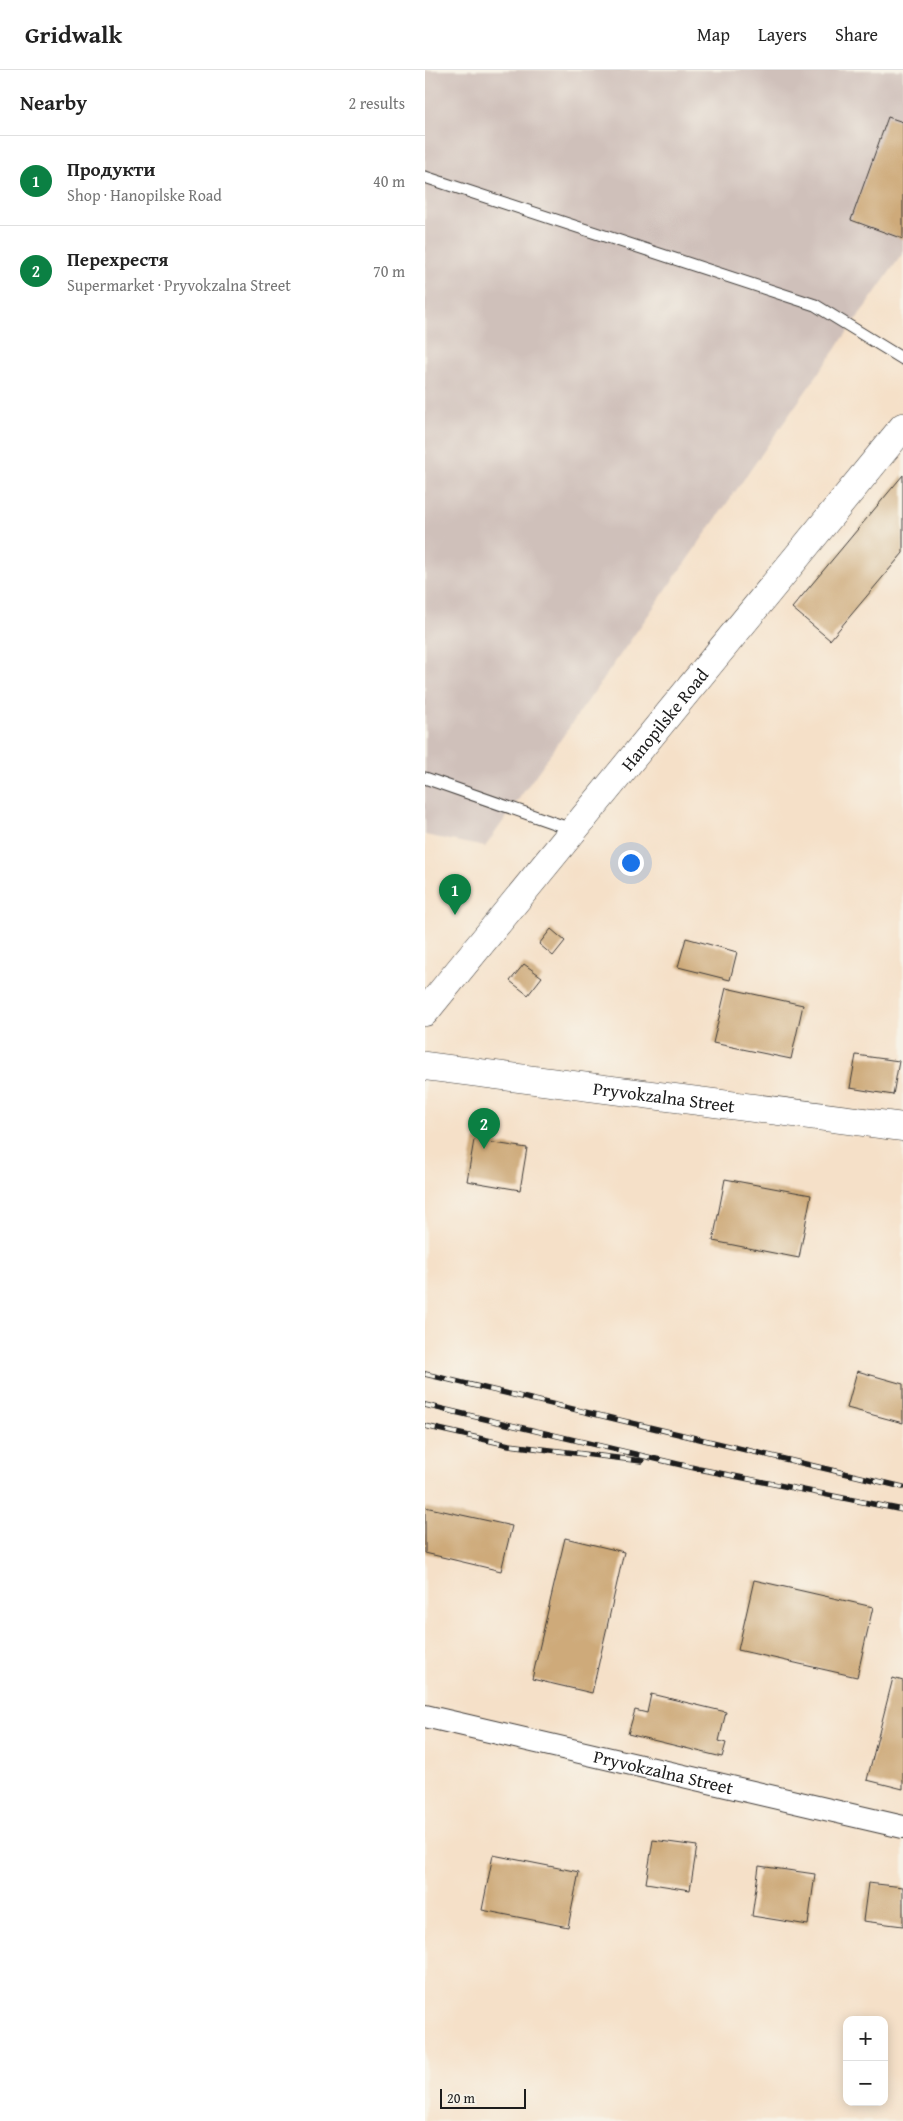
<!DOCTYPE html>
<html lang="en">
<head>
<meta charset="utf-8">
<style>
  :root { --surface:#fff; --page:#f2f2f2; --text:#222; --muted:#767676; --line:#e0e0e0; --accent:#0b8043 }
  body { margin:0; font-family:"Gentium Book Plus",serif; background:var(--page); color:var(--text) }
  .controls { position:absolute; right:15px; bottom:15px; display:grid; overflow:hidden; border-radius:10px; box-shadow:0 2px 12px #0003 }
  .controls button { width:45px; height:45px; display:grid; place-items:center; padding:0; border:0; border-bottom:1px solid var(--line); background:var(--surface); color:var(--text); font:25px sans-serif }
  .scale { position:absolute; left:15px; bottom:12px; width:86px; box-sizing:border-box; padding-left:5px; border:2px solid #1c1c1c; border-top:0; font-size:14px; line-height:18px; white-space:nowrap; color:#1c1c1c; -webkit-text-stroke:4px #f7f3e8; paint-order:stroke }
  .you { position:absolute; left:205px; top:792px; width:18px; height:18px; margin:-12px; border:4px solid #fff; border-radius:50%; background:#1a73e8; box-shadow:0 0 0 8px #1a73e833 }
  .badge { display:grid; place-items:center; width:32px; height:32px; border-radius:50%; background:var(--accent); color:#fff; font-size:16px; font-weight:700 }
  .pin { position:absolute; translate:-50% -41px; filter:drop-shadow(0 1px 2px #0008) }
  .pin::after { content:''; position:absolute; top:26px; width:18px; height:15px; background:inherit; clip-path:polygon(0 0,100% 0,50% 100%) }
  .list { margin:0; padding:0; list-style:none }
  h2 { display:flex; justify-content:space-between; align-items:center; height:65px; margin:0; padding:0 20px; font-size:21px }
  h2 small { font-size:16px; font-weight:400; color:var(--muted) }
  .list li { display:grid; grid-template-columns:32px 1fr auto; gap:15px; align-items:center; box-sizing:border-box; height:90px; padding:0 20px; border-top:1px solid var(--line) }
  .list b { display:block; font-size:19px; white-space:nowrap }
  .list p { margin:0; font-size:16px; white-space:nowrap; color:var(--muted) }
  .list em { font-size:16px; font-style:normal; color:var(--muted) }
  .map { position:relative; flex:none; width:478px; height:2051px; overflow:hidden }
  header { display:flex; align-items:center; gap:30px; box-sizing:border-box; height:70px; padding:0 25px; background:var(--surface); border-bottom:1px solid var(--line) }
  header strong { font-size:24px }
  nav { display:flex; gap:28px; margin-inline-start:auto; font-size:18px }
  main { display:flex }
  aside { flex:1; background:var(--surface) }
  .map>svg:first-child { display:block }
  .industrial { fill:#cfc0ba }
  .building { fill:#ceaa7a }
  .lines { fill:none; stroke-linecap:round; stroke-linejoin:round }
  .lane-casing { stroke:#3d3936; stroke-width:13 }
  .street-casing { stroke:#3d3936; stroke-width:24 }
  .secondary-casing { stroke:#3d3936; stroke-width:29 }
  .lane { stroke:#fff; stroke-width:11 }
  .street { stroke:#fff; stroke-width:22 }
  .secondary { stroke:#fff; stroke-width:28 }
  .rail-casing { stroke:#1c1c1c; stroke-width:5.5 }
  .rail { stroke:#f7f3e8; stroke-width:4; stroke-dasharray:11; stroke-linecap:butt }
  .labels { text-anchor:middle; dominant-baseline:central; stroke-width:4; stroke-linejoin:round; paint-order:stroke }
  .street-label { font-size:18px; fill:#1c1c1c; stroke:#f7f3e8 }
</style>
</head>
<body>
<header>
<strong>Gridwalk</strong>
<nav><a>Map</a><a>Layers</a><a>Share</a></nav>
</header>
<main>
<aside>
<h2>Nearby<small>2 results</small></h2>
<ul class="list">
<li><span class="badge">1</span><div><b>Продукти</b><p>Shop · Hanopilske Road</p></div><em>40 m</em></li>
<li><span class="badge">2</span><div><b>Перехрестя</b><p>Supermarket · Pryvokzalna Street</p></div><em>70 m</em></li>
</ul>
</aside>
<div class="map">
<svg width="478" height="2051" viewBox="0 0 478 2051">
  <rect width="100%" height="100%" fill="#f7f3e8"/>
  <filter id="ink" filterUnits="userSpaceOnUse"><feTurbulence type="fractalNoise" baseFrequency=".02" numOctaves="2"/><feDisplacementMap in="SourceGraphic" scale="10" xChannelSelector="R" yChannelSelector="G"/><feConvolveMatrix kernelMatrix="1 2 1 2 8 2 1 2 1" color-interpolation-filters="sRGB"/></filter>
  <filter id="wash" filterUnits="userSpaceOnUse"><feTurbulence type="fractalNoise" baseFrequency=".0096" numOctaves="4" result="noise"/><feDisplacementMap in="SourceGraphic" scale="20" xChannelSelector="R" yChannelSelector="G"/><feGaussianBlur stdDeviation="1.12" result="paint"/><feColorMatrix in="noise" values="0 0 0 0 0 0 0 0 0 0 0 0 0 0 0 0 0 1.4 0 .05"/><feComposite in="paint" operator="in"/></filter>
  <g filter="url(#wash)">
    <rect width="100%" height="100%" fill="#f5e0c8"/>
    <polygon class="industrial" points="0,0 478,0 478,183 60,777 0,765"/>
    <g id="blocks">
      <g class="building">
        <polygon points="463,47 478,52 478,169 426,150"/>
        <polygon points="478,405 478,483 405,570 367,538"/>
        <polygon points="126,859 140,871 128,886 114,874"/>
        <polygon points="261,868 312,882 305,910 253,897"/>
        <polygon points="99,894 117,907 103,925 85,911"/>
        <polygon points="301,918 378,935 366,989 288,973"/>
        <polygon points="431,985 474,991 468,1025 425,1018"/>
        <polygon points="49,1070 102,1078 95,1120 42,1111"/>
        <polygon points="300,1109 386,1125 374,1188 288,1171"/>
        <polygon points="432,1301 478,1314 478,1353 422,1338"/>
        <polygon points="0,1437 87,1456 76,1501 0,1483"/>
        <polygon points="140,1468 199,1482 167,1623 107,1609"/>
        <polygon points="329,1510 448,1537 432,1607 313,1580"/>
        <polygon points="468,1608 478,1611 478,1719 442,1710"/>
        <polygon points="226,1624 301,1642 294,1671 301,1673 297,1687 203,1664 210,1640 222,1643"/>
        <polygon points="228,1770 272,1776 265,1820 221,1813"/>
        <polygon points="68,1785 154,1802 143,1857 57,1840"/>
        <polygon points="334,1796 390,1804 383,1855 327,1846"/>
        <polygon points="443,1813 478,1817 478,1856 438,1851"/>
      </g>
    </g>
  </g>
  <g filter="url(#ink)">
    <use href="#blocks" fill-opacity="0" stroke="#3d3936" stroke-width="1"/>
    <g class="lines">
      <g class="lane-casing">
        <g id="lane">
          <polyline points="0,107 390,235 478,289"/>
          <polyline points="0,708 149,760"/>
        </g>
      </g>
      <g class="street-casing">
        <g id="street">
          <path id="s1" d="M0,1646l478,111"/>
        </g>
      </g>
      <g class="secondary-casing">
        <g id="secondary">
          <path id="s2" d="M0,942l478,-585"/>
          <path id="s3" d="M0,996l478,61"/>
        </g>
      </g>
      <use href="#lane" class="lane"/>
      <use href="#street" class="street"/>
      <use href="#secondary" class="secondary"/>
      <g class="rail-casing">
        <g id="rail">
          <polyline points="0,1304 478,1417"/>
          <polyline points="0,1335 274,1399 478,1440"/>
          <polyline points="0,1356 84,1375 217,1391"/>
        </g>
      </g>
      <use href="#rail" class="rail"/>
    </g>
  </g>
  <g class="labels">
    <g class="street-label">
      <text stroke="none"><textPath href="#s2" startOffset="378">Hanopilske Road</textPath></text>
      <text stroke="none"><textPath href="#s3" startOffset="241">Pryvokzalna Street</textPath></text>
      <text stroke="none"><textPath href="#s1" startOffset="245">Pryvokzalna Street</textPath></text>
    </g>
  </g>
</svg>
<div class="controls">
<button>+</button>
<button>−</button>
</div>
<div class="scale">20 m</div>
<div class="you"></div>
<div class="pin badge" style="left:30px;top:845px">1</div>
<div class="pin badge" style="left:59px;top:1079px">2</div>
</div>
</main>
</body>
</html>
